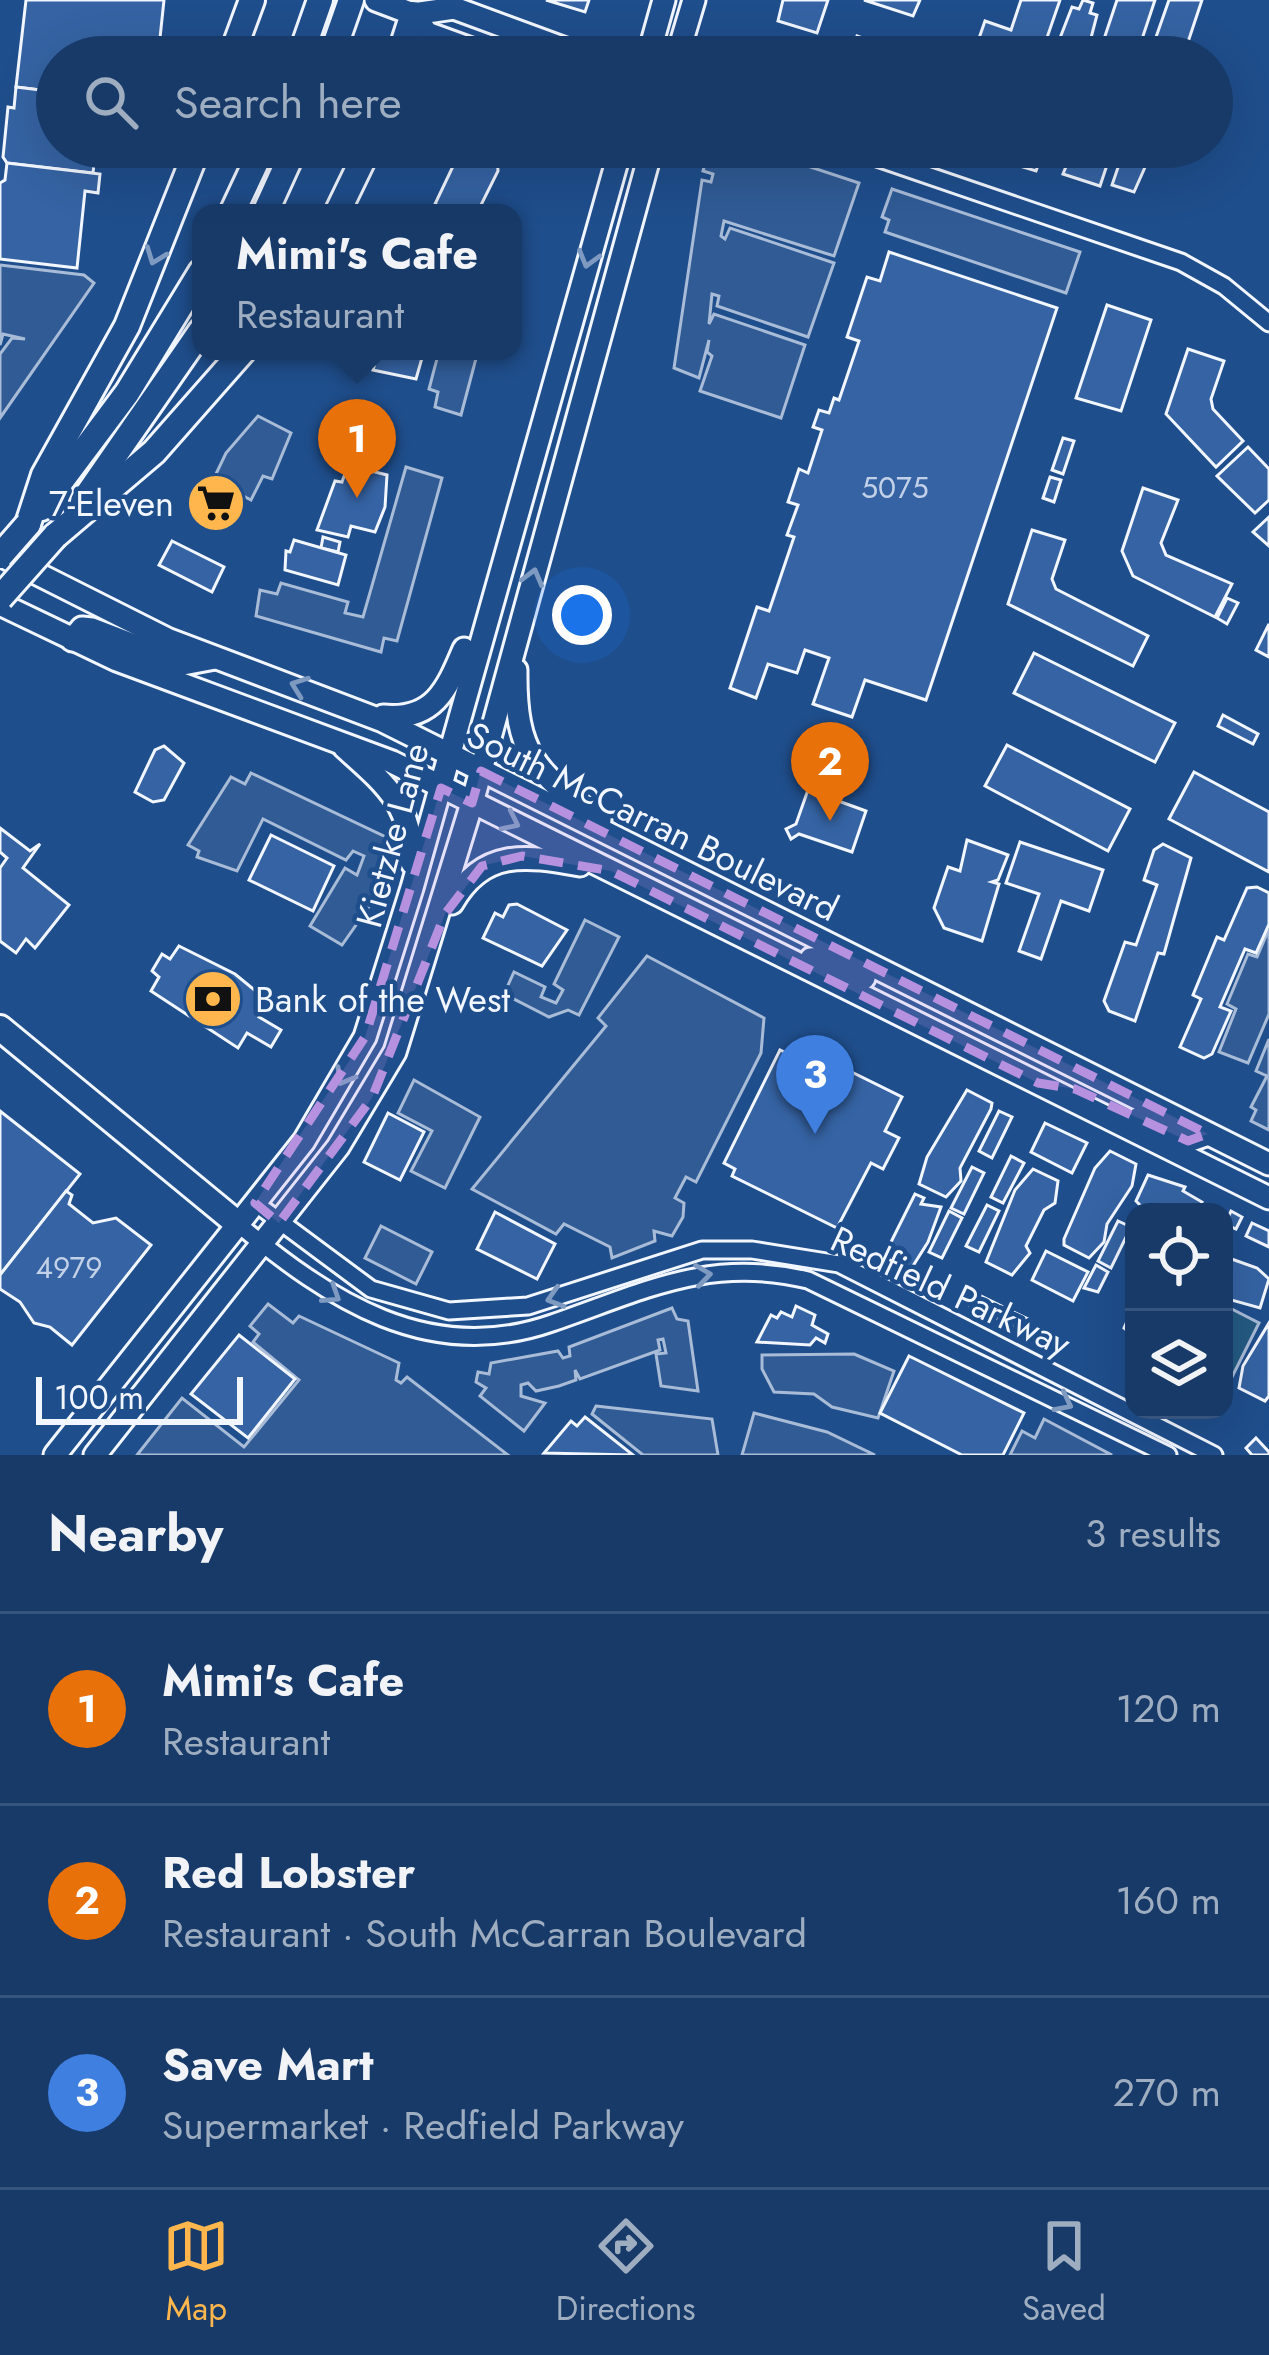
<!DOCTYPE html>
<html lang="en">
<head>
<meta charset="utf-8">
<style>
  :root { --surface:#173a69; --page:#20416f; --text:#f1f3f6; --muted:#9eadc0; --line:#36547d; --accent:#ffb74d }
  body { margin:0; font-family:Jost,sans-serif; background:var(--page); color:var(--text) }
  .controls { position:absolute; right:36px; bottom:36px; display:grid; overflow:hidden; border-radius:24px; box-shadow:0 12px 48px #0002 }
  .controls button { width:108px; height:108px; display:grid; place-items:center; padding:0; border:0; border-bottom:3px solid var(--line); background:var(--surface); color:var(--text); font:60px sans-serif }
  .scale { position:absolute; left:36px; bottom:30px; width:207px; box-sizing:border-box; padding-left:12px; border:6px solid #f2f6ff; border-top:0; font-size:33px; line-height:42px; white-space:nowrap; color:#f2f6ff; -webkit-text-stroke:9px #1f4e8c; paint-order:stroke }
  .you { position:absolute; left:582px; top:615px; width:42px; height:42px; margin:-30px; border:9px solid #fff; border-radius:50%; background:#1a73e8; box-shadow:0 0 0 18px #1a73e833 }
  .badge { display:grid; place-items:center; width:78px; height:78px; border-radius:50%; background:var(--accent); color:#fff; font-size:39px; font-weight:700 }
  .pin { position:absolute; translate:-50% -99px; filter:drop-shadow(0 3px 6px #0008) }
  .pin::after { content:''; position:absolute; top:63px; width:42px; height:36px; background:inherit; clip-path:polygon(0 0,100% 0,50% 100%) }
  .popup { position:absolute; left:192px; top:204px; width:330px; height:156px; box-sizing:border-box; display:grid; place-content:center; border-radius:24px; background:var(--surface); filter:drop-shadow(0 3px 9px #0005); font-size:39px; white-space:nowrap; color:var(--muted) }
  .popup b { font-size:45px; color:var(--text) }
  .popup::after { content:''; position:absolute; left:50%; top:100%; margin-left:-24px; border:24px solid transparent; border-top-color:var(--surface) }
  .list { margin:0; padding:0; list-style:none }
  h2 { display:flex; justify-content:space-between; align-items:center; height:156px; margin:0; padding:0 48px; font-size:51px }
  h2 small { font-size:39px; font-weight:400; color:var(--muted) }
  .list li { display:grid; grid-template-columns:78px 1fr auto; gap:36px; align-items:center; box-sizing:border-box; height:192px; padding:0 48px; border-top:3px solid var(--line) }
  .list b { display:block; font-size:45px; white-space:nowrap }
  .list p { margin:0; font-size:39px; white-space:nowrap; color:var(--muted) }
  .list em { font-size:39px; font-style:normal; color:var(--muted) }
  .icon { flex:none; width:66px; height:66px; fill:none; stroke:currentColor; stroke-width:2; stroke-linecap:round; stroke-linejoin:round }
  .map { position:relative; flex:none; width:1269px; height:1455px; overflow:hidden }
  .search { position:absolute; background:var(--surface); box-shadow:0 12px 48px #0002; left:36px; right:36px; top:36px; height:132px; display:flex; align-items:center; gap:30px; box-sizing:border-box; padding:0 42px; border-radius:66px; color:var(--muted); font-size:45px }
  .sheet { height:732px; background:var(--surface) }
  nav { display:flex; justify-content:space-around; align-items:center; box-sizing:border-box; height:168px; border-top:3px solid var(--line); background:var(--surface); font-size:33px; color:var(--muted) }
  nav a { display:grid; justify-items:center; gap:6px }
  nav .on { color:var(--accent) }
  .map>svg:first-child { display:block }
  .green { fill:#245a82; stroke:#a8bbd7; stroke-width:3 }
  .parking { fill:#305b95; stroke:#a8bbd7; stroke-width:3 }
  .building { fill:#3563a3; stroke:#f2f6ff; stroke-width:3 }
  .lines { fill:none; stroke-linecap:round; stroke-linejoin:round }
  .minor-casing { stroke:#f2f6ff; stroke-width:21 }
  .major-casing { stroke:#f2f6ff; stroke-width:27 }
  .highway-casing { stroke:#f2f6ff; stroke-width:30 }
  .minor { stroke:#1f4e8c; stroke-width:15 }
  .major { stroke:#1f4e8c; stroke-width:21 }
  .highway { stroke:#1f4e8c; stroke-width:24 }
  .highway-bridge-casing { stroke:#f2f6ff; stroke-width:30; stroke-linecap:butt }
  .highway-bridge { stroke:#1f4e8c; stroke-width:24 }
  .oneway { stroke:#7e9ac0 }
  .marked { fill:#b691df; fill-opacity:0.2; stroke:#b691df; stroke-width:9; stroke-dasharray:24 15; stroke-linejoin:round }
  .labels { text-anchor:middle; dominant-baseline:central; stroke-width:9; stroke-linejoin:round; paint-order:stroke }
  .number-label { font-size:30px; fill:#c3d1e8 }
  .poi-label { font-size:36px; fill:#f2f6ff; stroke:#1f4e8c; text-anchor:end }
  .street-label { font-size:36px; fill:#f2f6ff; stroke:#1f4e8c }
</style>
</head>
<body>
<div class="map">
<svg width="1269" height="1455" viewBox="0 0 1269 1455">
  <rect width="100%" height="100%" fill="#1f4e8c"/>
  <polygon class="green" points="1224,1305 1259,1323 1227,1387 1224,1385"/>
  <g class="parking">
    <polygon points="728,147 750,147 859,183 834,256 724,221 721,236 725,239 730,228 834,263 808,337 717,306 719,296 712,294 709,324 714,314 805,345 781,418 700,391 712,356 707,352 709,340 699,378 674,368 702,180 711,182 713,174 703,171 709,148 726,153"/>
    <polygon points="892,189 1080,252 1066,293 885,232 889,220 882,217"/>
    <polygon points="0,265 84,275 94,283 0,418 0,354 12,338 25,339 3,334 0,345"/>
    <polygon points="439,351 478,351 461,415 435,407 438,392 429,389"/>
    <polygon points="258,416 291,433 272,479 263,476 251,500 213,480 226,453"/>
    <polygon points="406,467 442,478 397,641 384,638 381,652 256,616 260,590 277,594 281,583 348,602 345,613 363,617"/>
    <polygon points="251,773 390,839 380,858 390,864 375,898 342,945 310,926 345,868 357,875 364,856 353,851 346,860 263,819 237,871 197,857 199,851 188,845 231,777 245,784"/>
    <polygon points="585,920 619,937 579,1015 568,1010 549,1017 504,994 514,972 545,987 541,997 556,1003 563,990 554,984"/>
    <polygon points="1269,929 1269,1014 1248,1063 1219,1052 1236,1009 1227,1004 1248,954 1257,957"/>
    <polygon points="647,956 764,1018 761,1053 696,1182 686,1177 675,1198 684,1203 683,1217 672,1236 654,1231 655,1241 612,1258 610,1247 564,1224 556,1234 472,1189 606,1026 598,1018"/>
    <polygon points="1269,1039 1269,1130 1251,1121 1256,1110 1251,1107 1267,1076 1256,1071"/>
    <polygon points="414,1080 480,1117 445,1188 411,1171 432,1131 398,1113"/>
    <polygon points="381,1226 432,1252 416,1284 365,1258"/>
    <polygon points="268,1304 293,1323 299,1316 399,1363 396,1380 401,1383 407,1377 508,1455 137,1455 182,1398 244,1447 299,1380 253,1342 259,1334 250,1326"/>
    <polygon points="672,1308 677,1319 688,1321 698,1391 661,1386 656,1354 666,1353 663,1339 658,1340 660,1350 580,1379 575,1370 576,1380 559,1386 536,1391 528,1383 521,1385 521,1396 545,1403 524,1431 480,1396 486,1388 476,1382 478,1372 489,1374 491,1363 558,1351 563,1358 570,1356 569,1347"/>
    <polygon points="854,1354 894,1371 878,1418 832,1407 814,1394 774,1392 762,1369 762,1355"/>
    <polygon points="596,1406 712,1419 718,1455 643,1455 592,1414"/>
    <polygon points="754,1413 827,1432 875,1455 742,1455"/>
    <polygon points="1044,1419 1112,1455 1010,1455 1022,1431 1035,1438"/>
  </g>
  <g class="building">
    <polygon points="26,0 164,0 158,57 57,57 57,92 16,87"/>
    <polygon points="546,0 589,0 585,12"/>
    <polygon points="783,0 828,0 817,33 778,21"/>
    <polygon points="864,0 920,0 913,16"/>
    <polygon points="1021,0 1060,0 1042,52 1053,56 1072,7 1079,9 1083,0 1093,3 1090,13 1097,15 1086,57 996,57 998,51 977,44 985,21 1011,30"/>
    <polygon points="1117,0 1155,0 1136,57 1098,57"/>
    <polygon points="1169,0 1202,0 1183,57 1149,57"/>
    <polygon points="857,36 906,54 905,57 849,57"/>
    <polygon points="16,87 57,92 57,147 96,147 93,173 7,163 3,157 8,107 14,108"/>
    <polygon points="454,147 487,147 497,156 498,171 477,213 454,213 435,204 456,160 449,157"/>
    <polygon points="1022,147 1044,148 1036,171 1016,165"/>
    <polygon points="1074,147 1113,147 1100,186 1063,174"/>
    <polygon points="1125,147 1154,147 1134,192 1112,185"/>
    <polygon points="7,163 100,174 98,193 85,191 77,268 0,259 0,183 5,180"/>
    <polygon points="889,252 1057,308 926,700 865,680 852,717 813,704 829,658 805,650 797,673 768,664 756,698 730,688 757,607 769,611 794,537 787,535 798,505 788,502 799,469 808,473 822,430 813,427 819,410 829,413 834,398 839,400 859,341 847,337 867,277 880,281"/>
    <polygon points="1107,305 1151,320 1121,411 1076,398"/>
    <polygon points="1188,349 1224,361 1211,399 1213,409 1243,441 1216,467 1166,414"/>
    <polygon points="378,351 424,351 416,379 373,370"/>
    <polygon points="1063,438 1074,441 1063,474 1052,470"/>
    <polygon points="1248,447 1269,469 1269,500 1255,513 1217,476"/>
    <polygon points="348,465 387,475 385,507 375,532 351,526 348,537 317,530 335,481 342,482"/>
    <polygon points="1050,477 1061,480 1054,502 1043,498"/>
    <polygon points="206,481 239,498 225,526 192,509"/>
    <polygon points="1143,488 1178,500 1161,543 1166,555 1232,584 1215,617 1133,576 1122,551"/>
    <polygon points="1269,517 1269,546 1253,532"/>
    <polygon points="1032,530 1065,540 1052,579 1056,589 1148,636 1133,666 1008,604"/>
    <polygon points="323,537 340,542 338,552 321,548"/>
    <polygon points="294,540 346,555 338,585 285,570 286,551 290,552"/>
    <polygon points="172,541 224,567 212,592 159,565"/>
    <polygon points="1227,598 1238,603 1227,624 1217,618"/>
    <polygon points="1269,624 1269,657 1256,650"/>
    <polygon points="1034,653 1175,723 1155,762 1014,693"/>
    <polygon points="1223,715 1258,734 1253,744 1218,726"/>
    <polygon points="1007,745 1130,809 1108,851 985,786"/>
    <polygon points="164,746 184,763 164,800 153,802 135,792 155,750"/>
    <polygon points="1194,772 1269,812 1269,872 1169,819"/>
    <polygon points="808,790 866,811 852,852 799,834 791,839 786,829 796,824"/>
    <polygon points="0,828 30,851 40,844 23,868 69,905 35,948 26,939 16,953 0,941 0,868 7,858 0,852"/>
    <polygon points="271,835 334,866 313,911 249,880"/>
    <polygon points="967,840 1008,855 998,880 992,882 999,884 982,941 944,928 934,908 948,867 960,871"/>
    <polygon points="1020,842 1103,870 1089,911 1061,901 1041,959 1019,951 1039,894 1006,883"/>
    <polygon points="1163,844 1191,858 1164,954 1158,953 1135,1021 1109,1011 1104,1001 1125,942 1136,945 1157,885 1144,880 1154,850"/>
    <polygon points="1257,887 1269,893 1269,924 1256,953 1245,949 1220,1007 1231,1011 1212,1054 1204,1058 1180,1047 1201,999 1193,995 1217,937 1224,940 1247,888"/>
    <polygon points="517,904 567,930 542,966 483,938 495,913 503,917 509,905"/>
    <polygon points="179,946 235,974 269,1002 259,1017 281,1030 271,1047 247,1033 238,1048 151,991 159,977 152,971 162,954 170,959"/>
    <polygon points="797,1045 902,1097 885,1131 899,1138 883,1169 871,1163 837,1228 732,1176 735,1169 724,1163 780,1050 791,1055"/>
    <polygon points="967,1090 992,1103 991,1109 960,1168 961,1181 946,1197 919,1184 927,1157"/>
    <polygon points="0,1111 80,1174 0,1275"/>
    <polygon points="999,1111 1012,1117 992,1158 979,1151"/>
    <polygon points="388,1113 424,1132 400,1180 364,1162"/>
    <polygon points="1045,1123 1087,1143 1072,1173 1031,1152"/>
    <polygon points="1110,1151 1136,1164 1132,1186 1107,1224 1104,1242 1089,1258 1064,1245 1064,1239 1095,1168"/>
    <polygon points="1011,1156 1024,1163 1003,1203 991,1197"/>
    <polygon points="972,1167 984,1173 964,1214 951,1208"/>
    <polygon points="1033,1169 1058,1181 1055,1203 1044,1210 1026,1246 1030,1253 1012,1275 986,1262 1015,1190"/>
    <polygon points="1148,1175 1185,1187 1183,1191 1202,1202 1197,1212 1152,1212 1140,1205 1136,1201"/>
    <polygon points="66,1191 72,1195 69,1204 93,1223 116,1218 151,1245 72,1345 50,1327 34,1323 20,1302 0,1289 0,1275"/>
    <polygon points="915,1194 924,1198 921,1204 941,1207 928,1242 911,1269 902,1265 905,1258 884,1256"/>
    <polygon points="987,1205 999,1211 979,1252 966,1246"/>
    <polygon points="949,1211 962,1218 942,1258 929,1252"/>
    <polygon points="1231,1211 1242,1217 1236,1229 1225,1224"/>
    <polygon points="495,1212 555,1244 537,1279 477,1249"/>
    <polygon points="1118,1221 1131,1227 1111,1268 1098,1261"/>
    <polygon points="1252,1223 1269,1231 1269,1247 1246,1236"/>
    <polygon points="1046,1251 1088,1272 1073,1301 1032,1280"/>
    <polygon points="1226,1257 1257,1268 1269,1279 1260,1308 1224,1298"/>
    <polygon points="1096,1265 1108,1272 1098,1292 1084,1288"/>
    <polygon points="969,1290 1030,1320 1024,1332 963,1302"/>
    <polygon points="796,1306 815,1315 812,1325 828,1334 825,1343 816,1338 810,1345 757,1342 771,1315 777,1318 781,1312 792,1317"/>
    <polygon points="1132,1310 1134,1310 1134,1336 1124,1328"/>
    <polygon points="1269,1323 1269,1396 1265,1401 1239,1388 1243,1366"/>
    <polygon points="239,1335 295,1379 248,1438 191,1394"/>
    <polygon points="909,1356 1024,1413 1003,1455 962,1455 880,1413"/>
    <polygon points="585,1417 633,1455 544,1453 571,1421 577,1426"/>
    <polygon points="1256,1438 1269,1452 1269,1455 1252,1455 1246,1448"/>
  </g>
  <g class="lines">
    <g class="minor-casing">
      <g id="minor">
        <polyline points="845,147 1181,262 1224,286 1269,323"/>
        <polyline points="255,1203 371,1289 449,1311 528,1306 702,1250 752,1250 839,1264 1214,1455"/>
        <path d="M238,1224c91,76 191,142 314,99 91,-31 156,-67 256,-43l360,175"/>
      </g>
    </g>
    <g class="major-casing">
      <g id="major">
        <polyline points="376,0 413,14 454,8 587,57"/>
        <polyline points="413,14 427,33 493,57"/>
        <polyline points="648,57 664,0"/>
        <polyline points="677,57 694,0"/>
        <polyline points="0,555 167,639 383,721 1269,1164"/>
        <polyline points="0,604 117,660 392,762 1269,1198"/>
        <polyline points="72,640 82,628 92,629 183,664 215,658"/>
        <path d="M516,670c-1,85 19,101 84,150"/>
        <path d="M383,716c51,5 64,-27 81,-67"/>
        <path d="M344,747c41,37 68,57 68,116"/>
        <path d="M452,903c31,-54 73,-48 128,-38"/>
        <polyline points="807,968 811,959 822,958 864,978"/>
        <polyline points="1139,1118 1188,1141 1208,1134"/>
        <polyline points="55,1455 304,1141 365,1037 412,888 621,147"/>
        <polyline points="95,1455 338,1147 395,1052 472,803 652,147"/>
      </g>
    </g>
    <g class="highway-casing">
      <g id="highway">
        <polyline points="231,57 252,0"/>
        <polyline points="300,57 320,0"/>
        <polyline points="331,57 351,0"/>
        <polyline points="399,57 413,14"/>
        <polyline points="232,213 263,147"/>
        <polyline points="265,213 295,147"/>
        <polyline points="337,213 369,147"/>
        <polyline points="83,501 201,331"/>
        <polyline points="41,508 127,393 201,272"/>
        <polyline points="28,524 44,475 127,326 198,147"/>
        <polyline points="55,536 154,452 243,351"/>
        <polyline points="0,1028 238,1224"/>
      </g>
    </g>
    <use href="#minor" class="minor"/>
    <use href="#major" class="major"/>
    <use href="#highway" class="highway"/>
    <g class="highway-bridge-casing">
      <g id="highway-bridge">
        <polyline points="0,556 28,524"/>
        <polyline points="0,598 55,536"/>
      </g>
    </g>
    <use href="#highway-bridge" class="highway-bridge"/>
  </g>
  <defs><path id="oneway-chevron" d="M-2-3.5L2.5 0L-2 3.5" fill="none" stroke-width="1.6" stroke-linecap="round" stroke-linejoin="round" transform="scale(3)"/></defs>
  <g class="oneway">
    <use href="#oneway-chevron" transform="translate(155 256) rotate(111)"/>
    <use href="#oneway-chevron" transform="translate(588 259) rotate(106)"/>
    <use href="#oneway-chevron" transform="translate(533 577) rotate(-75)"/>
    <use href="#oneway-chevron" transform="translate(299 686) rotate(-160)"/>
    <use href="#oneway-chevron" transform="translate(511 822) rotate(26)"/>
    <use href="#oneway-chevron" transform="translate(344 1077) rotate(120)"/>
    <use href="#oneway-chevron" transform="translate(703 1275) rotate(-8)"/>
    <use href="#oneway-chevron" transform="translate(332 1295) rotate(33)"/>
    <use href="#oneway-chevron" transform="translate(555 1298) rotate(163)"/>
    <use href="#oneway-chevron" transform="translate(1064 1403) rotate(27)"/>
  </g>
  <path class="marked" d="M481,771l727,363 -20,7 -113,-52 -37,-6 -427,-212 -89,-15 -40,10 -37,48 -73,184 -93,125 -24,-20 110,-166 76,-249 31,15z"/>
  <defs>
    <g id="supermarket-disc" transform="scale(3)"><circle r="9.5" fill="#ffb74d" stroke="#1f4e8c"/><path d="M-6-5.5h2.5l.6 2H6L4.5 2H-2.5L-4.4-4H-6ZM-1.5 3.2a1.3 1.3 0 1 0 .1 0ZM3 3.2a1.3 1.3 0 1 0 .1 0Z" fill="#111"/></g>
    <g id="bank-disc" transform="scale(3)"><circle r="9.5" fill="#ffb74d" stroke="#1f4e8c"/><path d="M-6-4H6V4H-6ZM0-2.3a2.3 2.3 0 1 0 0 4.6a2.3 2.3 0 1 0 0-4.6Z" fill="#111"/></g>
  </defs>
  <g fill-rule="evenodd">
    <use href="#supermarket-disc" x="216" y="503"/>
    <use href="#bank-disc" x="213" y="999"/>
  </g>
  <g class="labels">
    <g class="number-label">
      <text x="895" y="487">5075</text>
      <text x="69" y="1267">4979</text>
    </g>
    <g class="poi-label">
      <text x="174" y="503">7-Eleven</text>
      <text x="255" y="999" text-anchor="start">Bank of the West</text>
    </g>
    <g class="street-label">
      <text transform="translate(653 821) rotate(26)">South McCarran Boulevard</text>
      <text transform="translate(392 835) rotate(-75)">Kietzke Lane</text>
      <text transform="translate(951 1291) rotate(25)">Redfield Parkway</text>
    </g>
  </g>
</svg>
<div class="controls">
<button><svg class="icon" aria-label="locate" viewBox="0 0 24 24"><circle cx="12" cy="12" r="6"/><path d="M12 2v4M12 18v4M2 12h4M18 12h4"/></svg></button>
<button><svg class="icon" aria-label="layers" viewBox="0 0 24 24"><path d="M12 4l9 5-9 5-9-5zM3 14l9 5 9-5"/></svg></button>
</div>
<div class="scale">100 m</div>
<div class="you"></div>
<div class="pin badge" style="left:357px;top:498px;background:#e8710a">1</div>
<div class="popup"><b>Mimi's Cafe</b>Restaurant</div>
<div class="pin badge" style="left:830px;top:821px;background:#e8710a">2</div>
<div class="pin badge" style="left:815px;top:1134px;background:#3f7fe0">3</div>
<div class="search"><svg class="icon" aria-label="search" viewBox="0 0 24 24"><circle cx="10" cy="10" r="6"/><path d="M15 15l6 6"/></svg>Search here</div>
</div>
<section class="sheet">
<h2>Nearby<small>3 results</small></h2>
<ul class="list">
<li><span class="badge" style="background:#e8710a">1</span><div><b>Mimi's Cafe</b><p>Restaurant</p></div><em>120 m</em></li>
<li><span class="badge" style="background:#e8710a">2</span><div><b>Red Lobster</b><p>Restaurant · South McCarran Boulevard</p></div><em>160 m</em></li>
<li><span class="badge" style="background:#3f7fe0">3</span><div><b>Save Mart</b><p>Supermarket · Redfield Parkway</p></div><em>270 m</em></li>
</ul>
</section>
<nav>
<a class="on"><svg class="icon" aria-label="map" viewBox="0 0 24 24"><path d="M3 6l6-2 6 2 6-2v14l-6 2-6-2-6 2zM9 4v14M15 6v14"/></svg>Map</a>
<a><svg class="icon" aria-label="directions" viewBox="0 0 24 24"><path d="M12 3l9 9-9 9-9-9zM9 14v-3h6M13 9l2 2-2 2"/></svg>Directions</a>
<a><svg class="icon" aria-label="saved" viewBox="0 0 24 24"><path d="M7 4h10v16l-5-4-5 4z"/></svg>Saved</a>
</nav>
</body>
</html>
